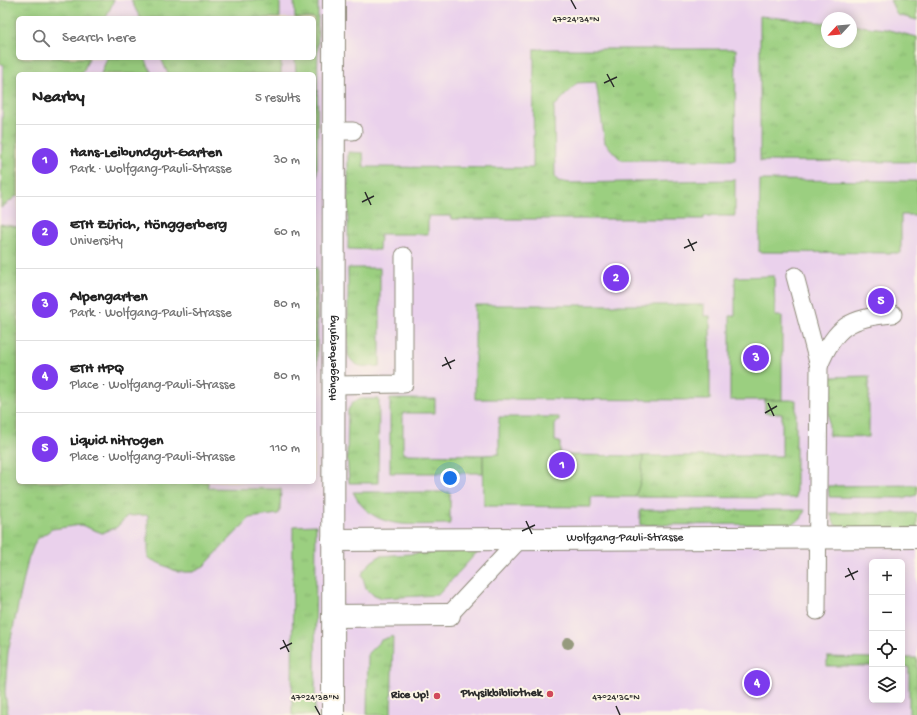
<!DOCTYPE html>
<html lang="en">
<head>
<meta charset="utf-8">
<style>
  :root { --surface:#fff; --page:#f6f6f6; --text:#222; --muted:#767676; --line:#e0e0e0; --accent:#7c3aed }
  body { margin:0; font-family:"Gochi Hand",sans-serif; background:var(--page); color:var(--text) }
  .controls { position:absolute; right:12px; bottom:12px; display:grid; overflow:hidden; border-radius:6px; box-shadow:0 2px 10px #0003 }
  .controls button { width:36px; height:36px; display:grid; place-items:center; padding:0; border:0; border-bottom:1px solid var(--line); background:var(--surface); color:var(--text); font:20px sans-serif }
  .compass { position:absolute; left:821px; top:12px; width:36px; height:36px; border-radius:50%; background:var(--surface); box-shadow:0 2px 10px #0003; rotate:244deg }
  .you { position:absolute; left:450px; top:478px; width:14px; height:14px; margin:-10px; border:3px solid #fff; border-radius:50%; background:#1a73e8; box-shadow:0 0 0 6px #1a73e833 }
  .badge { display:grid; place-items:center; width:26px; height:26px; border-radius:50%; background:var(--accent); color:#fff; font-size:13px; font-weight:700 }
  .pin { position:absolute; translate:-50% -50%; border:2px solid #fff; box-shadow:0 1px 4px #0006 }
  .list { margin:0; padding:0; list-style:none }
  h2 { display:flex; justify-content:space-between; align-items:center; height:52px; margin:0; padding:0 16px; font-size:17px }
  h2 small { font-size:13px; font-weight:400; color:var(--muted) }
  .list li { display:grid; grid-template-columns:26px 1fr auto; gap:12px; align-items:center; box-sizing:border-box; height:72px; padding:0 16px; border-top:1px solid var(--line) }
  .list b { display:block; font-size:15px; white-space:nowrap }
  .list p { margin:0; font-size:13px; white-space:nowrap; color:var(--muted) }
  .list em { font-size:13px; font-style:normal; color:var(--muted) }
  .icon { flex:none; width:22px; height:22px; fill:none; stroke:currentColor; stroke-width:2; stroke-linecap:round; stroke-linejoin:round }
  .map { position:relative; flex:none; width:917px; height:715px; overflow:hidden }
  .search { position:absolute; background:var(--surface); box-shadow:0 2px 10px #0003; left:16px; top:16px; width:300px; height:44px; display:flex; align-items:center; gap:10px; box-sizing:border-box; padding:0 14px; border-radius:6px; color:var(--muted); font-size:15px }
  .panel { position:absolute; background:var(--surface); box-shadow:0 2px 10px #0003; left:16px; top:72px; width:300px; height:412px; border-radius:6px }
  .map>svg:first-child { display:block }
  .built { fill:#ead1ec; fill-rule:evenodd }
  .grass { fill:url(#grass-tufts); stroke:#637d56 }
  .garden { fill:#9bcf80; stroke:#637d56 }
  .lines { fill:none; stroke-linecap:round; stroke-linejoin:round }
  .service-casing { stroke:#8d8878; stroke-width:19 }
  .minor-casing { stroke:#8d8878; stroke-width:24 }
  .service { stroke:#fff; stroke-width:17 }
  .minor { stroke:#fff; stroke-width:22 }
  .tree { fill:#969a7e }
  .ticks { fill:none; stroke:#2b2b2b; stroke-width:1.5 }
  .poi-dot { fill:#d1495b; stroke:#fcf5e5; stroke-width:1.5 }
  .labels { text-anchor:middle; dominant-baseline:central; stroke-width:4; stroke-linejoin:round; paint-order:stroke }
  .street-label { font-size:12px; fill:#2b2b2b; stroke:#fcf5e5 }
  .poi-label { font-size:12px; font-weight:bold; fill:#2b2b2b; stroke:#fcf5e5; text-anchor:end }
  .ticks-label { font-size:10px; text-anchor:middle; fill:#2b2b2b; stroke:#fcf5e5; stroke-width:4; stroke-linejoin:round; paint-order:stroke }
</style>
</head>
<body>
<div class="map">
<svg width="917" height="715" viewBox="0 0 917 715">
  <defs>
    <pattern id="grass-tufts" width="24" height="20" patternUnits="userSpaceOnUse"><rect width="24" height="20" fill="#9bcf80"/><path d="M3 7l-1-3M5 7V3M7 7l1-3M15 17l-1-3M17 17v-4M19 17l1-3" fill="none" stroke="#86b26f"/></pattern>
  </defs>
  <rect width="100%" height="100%" fill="#fcf5e5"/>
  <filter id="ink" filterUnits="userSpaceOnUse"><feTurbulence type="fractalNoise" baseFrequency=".025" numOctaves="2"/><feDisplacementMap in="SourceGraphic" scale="8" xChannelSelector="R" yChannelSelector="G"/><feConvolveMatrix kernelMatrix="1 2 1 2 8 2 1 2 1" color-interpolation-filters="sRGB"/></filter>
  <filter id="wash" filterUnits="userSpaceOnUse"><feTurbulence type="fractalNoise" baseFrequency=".012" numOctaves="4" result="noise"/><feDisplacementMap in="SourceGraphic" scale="16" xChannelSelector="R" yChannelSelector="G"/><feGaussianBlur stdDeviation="0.9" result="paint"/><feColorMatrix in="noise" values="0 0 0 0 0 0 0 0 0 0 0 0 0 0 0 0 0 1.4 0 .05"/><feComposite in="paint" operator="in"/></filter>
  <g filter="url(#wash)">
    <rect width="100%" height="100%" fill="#efe5c6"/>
    <path class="built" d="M0,0h917v715h-917zM18,18h296v40h-296zM827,18h24v24h-24zM18,74h296v408h-296zM872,562h30v138h-30z"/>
    <g class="grass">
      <polygon points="0,0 114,0 106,18 18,18 18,58 89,58 82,74 18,74 18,195 1,208 3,64 0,64"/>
      <polygon points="131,0 280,0 280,18 140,18"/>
      <polygon points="294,0 318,0 317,176 314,177 314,74 296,74 295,58 314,58 314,18 295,18"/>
      <polygon points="890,0 917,0 917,20 897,15"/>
      <polygon points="760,16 827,23 827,42 851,42 851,25 885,29 917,37 917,162 760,161"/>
      <polygon points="534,49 736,49 735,160 621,160 605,143 596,82 577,83 554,107 555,177 558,181 570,183 735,180 735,216 704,216 704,219 451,219 451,216 428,216 428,234 380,234 379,250 348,249 348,152 363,153 364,167 533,168"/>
      <polygon points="107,58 145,58 152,74 101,74"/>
      <polygon points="161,58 281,58 281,74 168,74"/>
      <polygon points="0,224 18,227 18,482 208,482 208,488 281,489 280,510 278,514 250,518 204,566 191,572 178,572 148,558 148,515 127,516 117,527 102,533 81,525 52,529 36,540 28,560 8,652 5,692 8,715 0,715"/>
      <rect x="314" y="268" width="3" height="119"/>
      <path d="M348,268h32v98c-14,1 -25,3 -32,-11z"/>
      <polygon points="869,376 869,437 829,436 828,377"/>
      <polygon points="361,399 379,399 378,483 349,483 347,455 348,410 353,402"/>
      <polygon points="390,399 435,399 435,413 403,413 403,454 483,455 483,473 390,473"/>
      <polygon points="765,400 796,400 796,498 635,497 641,480 643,456 782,456 782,414 765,413"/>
      <path d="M353,492h97v32c-38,0 -77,8 -97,-32z"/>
      <polygon points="640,510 805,510 801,519 792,524 640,525"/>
      <polygon points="830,513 917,513 917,529 842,528 835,525"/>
      <polygon points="316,525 315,715 292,715 293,526"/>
      <polygon points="480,549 438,595 382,598 372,594 366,588 362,575 364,570 371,562 380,556"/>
      <polygon points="393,636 391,715 367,715 368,653 381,640"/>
      <polygon points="827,657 872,658 872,666 827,666"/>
      <polygon points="902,658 917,658 917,715 909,715 909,667 902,666"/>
    </g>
    <g class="garden">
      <polygon points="760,180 917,181 917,215 901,215 901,253 759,252"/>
      <polygon points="774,276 775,316 782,316 782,400 730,400 730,316 735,316 735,277"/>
      <polygon points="475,305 704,305 704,316 710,316 710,400 475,399"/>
      <polygon points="499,417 559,417 559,421 555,422 555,441 560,442 560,455 643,456 641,480 635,497 591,497 591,507 484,506 483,455 499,454"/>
      <polygon points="917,485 917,495 905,498 829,497 828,486"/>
    </g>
  </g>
  <g filter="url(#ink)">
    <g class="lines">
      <g class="service-casing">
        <g id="service">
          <polyline points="333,131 353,131"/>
          <polyline points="795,276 819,366 817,611"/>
          <path d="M819,366c16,-40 32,-49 74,-52"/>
          <polyline points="334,385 404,384 404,256"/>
          <polyline points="449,615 520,539"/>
        </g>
      </g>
      <g class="minor-casing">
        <g id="minor">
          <path id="s1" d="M333,540l584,-3"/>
          <polyline points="333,616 449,615"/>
          <path id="s2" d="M333,715l1,-715"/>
        </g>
      </g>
      <use href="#service" class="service"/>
      <use href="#minor" class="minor"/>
    </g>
    <circle class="tree" cx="568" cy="643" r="6"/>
  </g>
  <path class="ticks" d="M571,0l5,9M607,74l7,13M604,83l13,-6M365,192l6,13M362,202l12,-6M688,239l6,12M684,248l13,-6M445,357l6,12M442,366l13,-6M768,403l6,13M765,413l12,-7M526,521l6,13M522,531l13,-6M848,568l6,12M845,577l13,-6M283,640l6,12M280,649l12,-6M315,706l5,9M616,706l4,9"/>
  <g class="poi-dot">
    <circle cx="550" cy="694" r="4"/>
    <circle cx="437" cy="696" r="4"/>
  </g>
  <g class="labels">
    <g class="street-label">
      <text stroke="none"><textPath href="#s2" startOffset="357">Hönggerbergring</textPath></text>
      <text stroke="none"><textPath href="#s1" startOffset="292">Wolfgang-Pauli-Strasse</textPath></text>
    </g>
    <g class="poi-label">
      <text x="542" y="694">Physikbibliothek</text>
      <text x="429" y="696">Rice Up!</text>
    </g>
  </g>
  <g class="ticks-label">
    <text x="576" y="22">47°24'34"N</text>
    <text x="315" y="700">47°24'38"N</text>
    <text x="616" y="700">47°24'36"N</text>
  </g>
</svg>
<div class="controls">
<button>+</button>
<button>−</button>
<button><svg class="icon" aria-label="locate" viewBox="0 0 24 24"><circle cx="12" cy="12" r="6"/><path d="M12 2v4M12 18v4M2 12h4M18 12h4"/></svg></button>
<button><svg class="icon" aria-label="layers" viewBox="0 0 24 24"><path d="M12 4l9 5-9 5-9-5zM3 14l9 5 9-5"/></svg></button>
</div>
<svg class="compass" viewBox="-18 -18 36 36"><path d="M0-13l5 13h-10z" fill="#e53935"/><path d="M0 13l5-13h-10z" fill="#767676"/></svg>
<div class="you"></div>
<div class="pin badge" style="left:562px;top:465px">1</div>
<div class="pin badge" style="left:616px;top:278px">2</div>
<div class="pin badge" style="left:756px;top:358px">3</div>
<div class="pin badge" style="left:757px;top:683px">4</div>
<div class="pin badge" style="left:881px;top:301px">5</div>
<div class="search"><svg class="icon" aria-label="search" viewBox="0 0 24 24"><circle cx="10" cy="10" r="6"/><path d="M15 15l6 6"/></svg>Search here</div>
<section class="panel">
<h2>Nearby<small>5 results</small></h2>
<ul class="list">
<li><span class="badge">1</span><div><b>Hans-Leibundgut-Garten</b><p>Park · Wolfgang-Pauli-Strasse</p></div><em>30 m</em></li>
<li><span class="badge">2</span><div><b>ETH Zürich, Hönggerberg</b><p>University</p></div><em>60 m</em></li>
<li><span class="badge">3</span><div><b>Alpengarten</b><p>Park · Wolfgang-Pauli-Strasse</p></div><em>80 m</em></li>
<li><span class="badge">4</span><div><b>ETH HPQ</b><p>Place · Wolfgang-Pauli-Strasse</p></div><em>80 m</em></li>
<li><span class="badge">5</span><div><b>Liquid nitrogen</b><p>Place · Wolfgang-Pauli-Strasse</p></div><em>110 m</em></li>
</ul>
</section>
</div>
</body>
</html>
